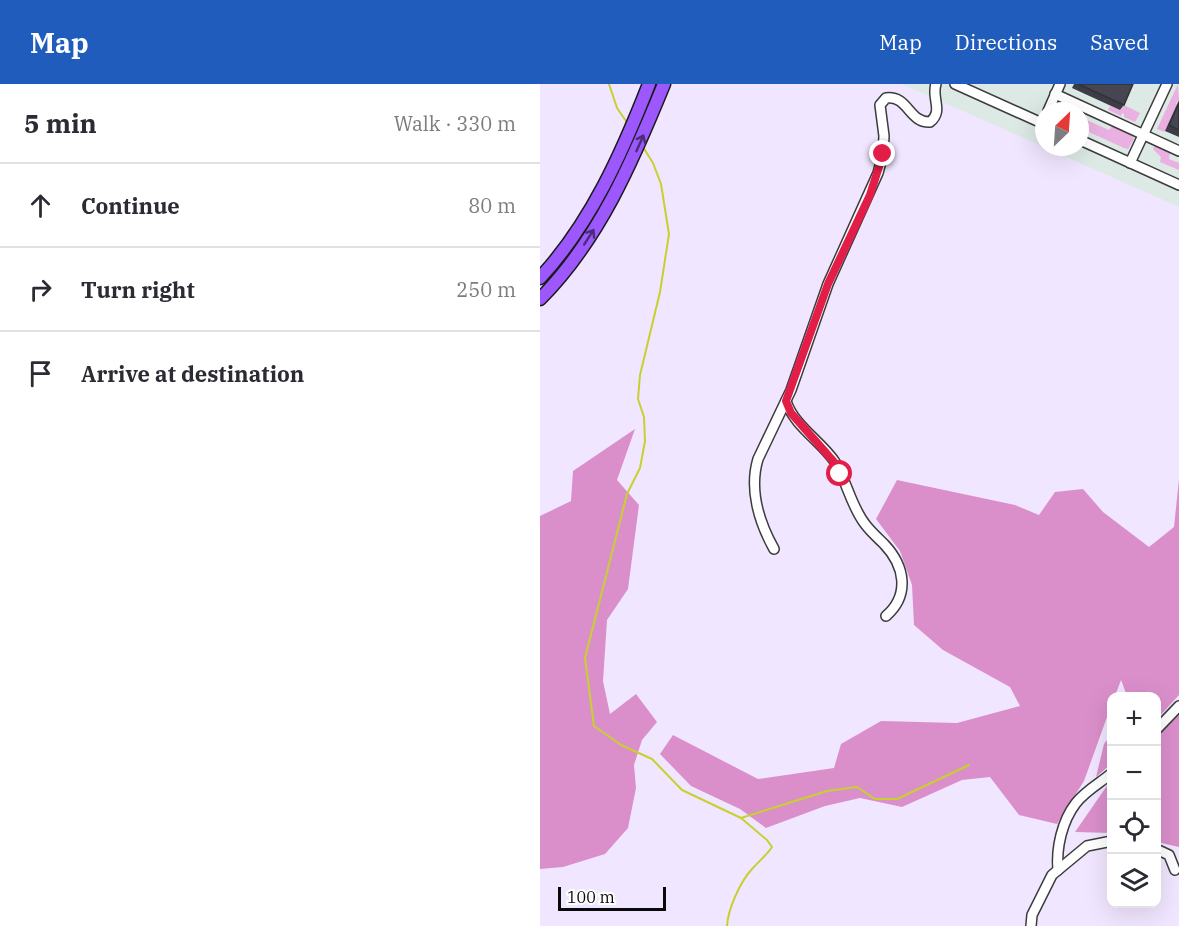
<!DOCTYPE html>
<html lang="en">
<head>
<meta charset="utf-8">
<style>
  :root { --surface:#fff; --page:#f2f2f3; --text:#2b2b33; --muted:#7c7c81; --line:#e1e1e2; --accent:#1f5cbc }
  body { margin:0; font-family:"IBM Plex Serif",serif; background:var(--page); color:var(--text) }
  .controls { position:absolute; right:18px; bottom:18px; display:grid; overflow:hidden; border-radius:12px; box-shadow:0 6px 24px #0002 }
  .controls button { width:54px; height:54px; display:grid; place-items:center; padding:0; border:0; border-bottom:2px solid var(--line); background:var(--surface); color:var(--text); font:30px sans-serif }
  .compass { position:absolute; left:495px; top:18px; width:54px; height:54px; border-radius:50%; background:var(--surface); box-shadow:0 6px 24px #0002; rotate:25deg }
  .scale { position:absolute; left:18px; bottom:15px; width:108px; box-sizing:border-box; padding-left:6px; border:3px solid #090909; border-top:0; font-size:16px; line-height:21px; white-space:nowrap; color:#090909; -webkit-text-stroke:4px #fff; paint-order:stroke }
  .stop { position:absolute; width:18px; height:18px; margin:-14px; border:4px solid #e11d48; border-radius:50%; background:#fff }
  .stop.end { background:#e11d48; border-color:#fff; box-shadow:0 2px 6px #0008 }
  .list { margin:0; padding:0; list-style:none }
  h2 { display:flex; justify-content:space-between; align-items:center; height:78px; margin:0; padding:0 24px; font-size:26px }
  h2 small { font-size:20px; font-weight:400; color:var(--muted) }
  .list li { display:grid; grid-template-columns:39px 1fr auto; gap:18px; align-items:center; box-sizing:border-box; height:84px; padding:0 24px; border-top:2px solid var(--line) }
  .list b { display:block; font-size:22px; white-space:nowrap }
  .list em { font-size:20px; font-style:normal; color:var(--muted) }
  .icon { flex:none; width:33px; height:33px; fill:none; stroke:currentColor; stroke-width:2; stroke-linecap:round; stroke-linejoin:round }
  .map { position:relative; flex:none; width:639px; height:842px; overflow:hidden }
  header { display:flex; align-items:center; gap:36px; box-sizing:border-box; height:84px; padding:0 30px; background:var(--accent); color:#fff }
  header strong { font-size:28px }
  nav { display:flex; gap:33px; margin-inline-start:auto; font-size:21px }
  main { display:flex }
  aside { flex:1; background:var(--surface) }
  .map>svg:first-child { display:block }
  .industrial { fill:#dce9e4; fill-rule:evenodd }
  .green { fill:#e9b0e1 }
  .forest { fill:#da8fcb }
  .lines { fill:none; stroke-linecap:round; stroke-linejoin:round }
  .stream { stroke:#c7d02f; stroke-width:2 }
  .minor-casing { stroke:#3c3c3c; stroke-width:12 }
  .major-casing { stroke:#1a1a1a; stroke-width:15 }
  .minor { stroke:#fff; stroke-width:9 }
  .major { stroke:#9c58fd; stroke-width:12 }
  .wall { fill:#3c3c47 }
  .building { fill:#464652; stroke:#313139; stroke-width:1.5 }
  .oneway { stroke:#4b2d77 }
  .route { stroke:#e11d48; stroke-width:8 }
</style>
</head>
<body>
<header>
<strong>Map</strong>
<nav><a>Map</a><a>Directions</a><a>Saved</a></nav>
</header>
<main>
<aside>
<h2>5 min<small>Walk · 330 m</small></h2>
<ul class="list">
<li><svg class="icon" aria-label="ahead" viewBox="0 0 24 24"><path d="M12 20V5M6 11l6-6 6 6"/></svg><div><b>Continue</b></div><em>80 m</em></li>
<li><svg class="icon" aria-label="right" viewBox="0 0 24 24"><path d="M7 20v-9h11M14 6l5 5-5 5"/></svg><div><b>Turn right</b></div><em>250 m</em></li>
<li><svg class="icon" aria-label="arrive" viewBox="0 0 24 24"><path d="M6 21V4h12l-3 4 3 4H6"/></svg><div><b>Arrive at destination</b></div></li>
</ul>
</aside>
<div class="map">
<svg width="639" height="842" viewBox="0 0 639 842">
  <rect width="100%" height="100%" fill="#f1e6ff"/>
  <path class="industrial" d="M362,0h277v123zM504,27h36v36h-36z"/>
  <g class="green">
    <polygon points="638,0 639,16 636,19 637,21 625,48 617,45"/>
    <polygon points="584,21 600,29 595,38 584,33 584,30 582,29 581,32 568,26 570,22 581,26"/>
    <polygon points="540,33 569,46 573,41 591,50 594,55 588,65 584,64 540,44"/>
    <polygon points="615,62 630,68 629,75 639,79 639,86 620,78 621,73 613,65"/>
  </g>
  <g class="forest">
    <polygon points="95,345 77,396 99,421 88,505 67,536 63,597 70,630 96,610 117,638 102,656 94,681 96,704 88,744 65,770 23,783 0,785 0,432 31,417 33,387"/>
    <polygon points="639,395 639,611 617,635 616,612 587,612 581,596 575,612 572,612 571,622 544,697 517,740 479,731 450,693 422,696 362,723 320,714 285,722 226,744 200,725 151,702 120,670 133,651 218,695 294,684 301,660 341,637 417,639 480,622 470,603 403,566 374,541 372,501 360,467 336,435 357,396 475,421 499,431 515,408 543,405 563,428 609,463 634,443"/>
    <polygon points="639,630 639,763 617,758 616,650"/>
    <polygon points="571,651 571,680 556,693 564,660"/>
    <polygon points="571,696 571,749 535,748"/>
  </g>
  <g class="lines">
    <g class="stream">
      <polyline points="69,0 77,24 88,40"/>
      <path d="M103,63l10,16 8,21 8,50 -9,58 -20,83 -2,24 6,18 1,24 -5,27 -13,26 -42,164 9,68 27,19 31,14 30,31 59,28 26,22 5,7c-6,9 -13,14 -20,22 -12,13 -24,40 -25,57"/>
      <polyline points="201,734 287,707 317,703 335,715 357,715 429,681"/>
    </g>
    <g class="minor-casing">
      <g id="minor">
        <polyline points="415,0 504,40"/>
        <polyline points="515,10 639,67"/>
        <polyline points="508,27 520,0"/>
        <polyline points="540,56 639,101"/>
        <polyline points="590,79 627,0"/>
        <path d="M246,317c8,25 35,40 49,61 12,20 16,44 30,62 6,8 13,14 19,20 21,22 26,51 2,72"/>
        <path d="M234,465c-15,-27 -25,-60 -16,-90l33,-69 37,-106 50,-111 5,-19 1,-18 -4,-31 6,-7c22,-3 23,25 44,24 14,-11 1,-24 6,-38"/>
        <polyline points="616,646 639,622"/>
        <polyline points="616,765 629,771 635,786"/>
        <path d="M518,786c-2,-22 4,-49 18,-67 9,-12 24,-20 36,-30"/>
        <polyline points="491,842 492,831 512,791 547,762 572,757"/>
      </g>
    </g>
    <g class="major-casing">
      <g id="major">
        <path d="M0,194c51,-55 82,-125 109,-194"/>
        <path d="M0,215c59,-59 93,-139 124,-215"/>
      </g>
    </g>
    <use href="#minor" class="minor"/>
    <use href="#major" class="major"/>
  </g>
  <g class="wall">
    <polygon points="534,0 593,0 584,21 580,26 532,4"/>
    <polygon points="639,16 639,53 625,47"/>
  </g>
  <g class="building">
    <polygon points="538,0 593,0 584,21"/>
    <polygon points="639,19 639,46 629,41"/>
  </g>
  <defs><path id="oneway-shaft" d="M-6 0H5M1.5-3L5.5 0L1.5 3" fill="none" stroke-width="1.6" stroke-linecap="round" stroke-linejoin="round" transform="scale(1.5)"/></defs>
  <g class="oneway">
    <use href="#oneway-shaft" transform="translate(100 59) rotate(-66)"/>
    <use href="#oneway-shaft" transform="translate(49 153) rotate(-57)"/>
  </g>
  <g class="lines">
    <polyline class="route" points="300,390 294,378 251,329 246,317 288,200 330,111 343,70"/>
  </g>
</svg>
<div class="controls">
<button>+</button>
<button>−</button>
<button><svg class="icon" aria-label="locate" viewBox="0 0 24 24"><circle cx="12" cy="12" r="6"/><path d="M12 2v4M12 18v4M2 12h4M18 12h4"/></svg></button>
<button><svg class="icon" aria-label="layers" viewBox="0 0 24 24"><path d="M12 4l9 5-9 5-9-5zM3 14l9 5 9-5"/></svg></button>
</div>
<svg class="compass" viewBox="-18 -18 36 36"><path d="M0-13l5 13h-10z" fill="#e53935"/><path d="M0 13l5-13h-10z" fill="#7c7c81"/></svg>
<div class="scale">100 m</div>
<div class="stop" style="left:300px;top:390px"></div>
<div class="stop end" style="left:343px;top:70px"></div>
</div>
</main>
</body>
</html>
